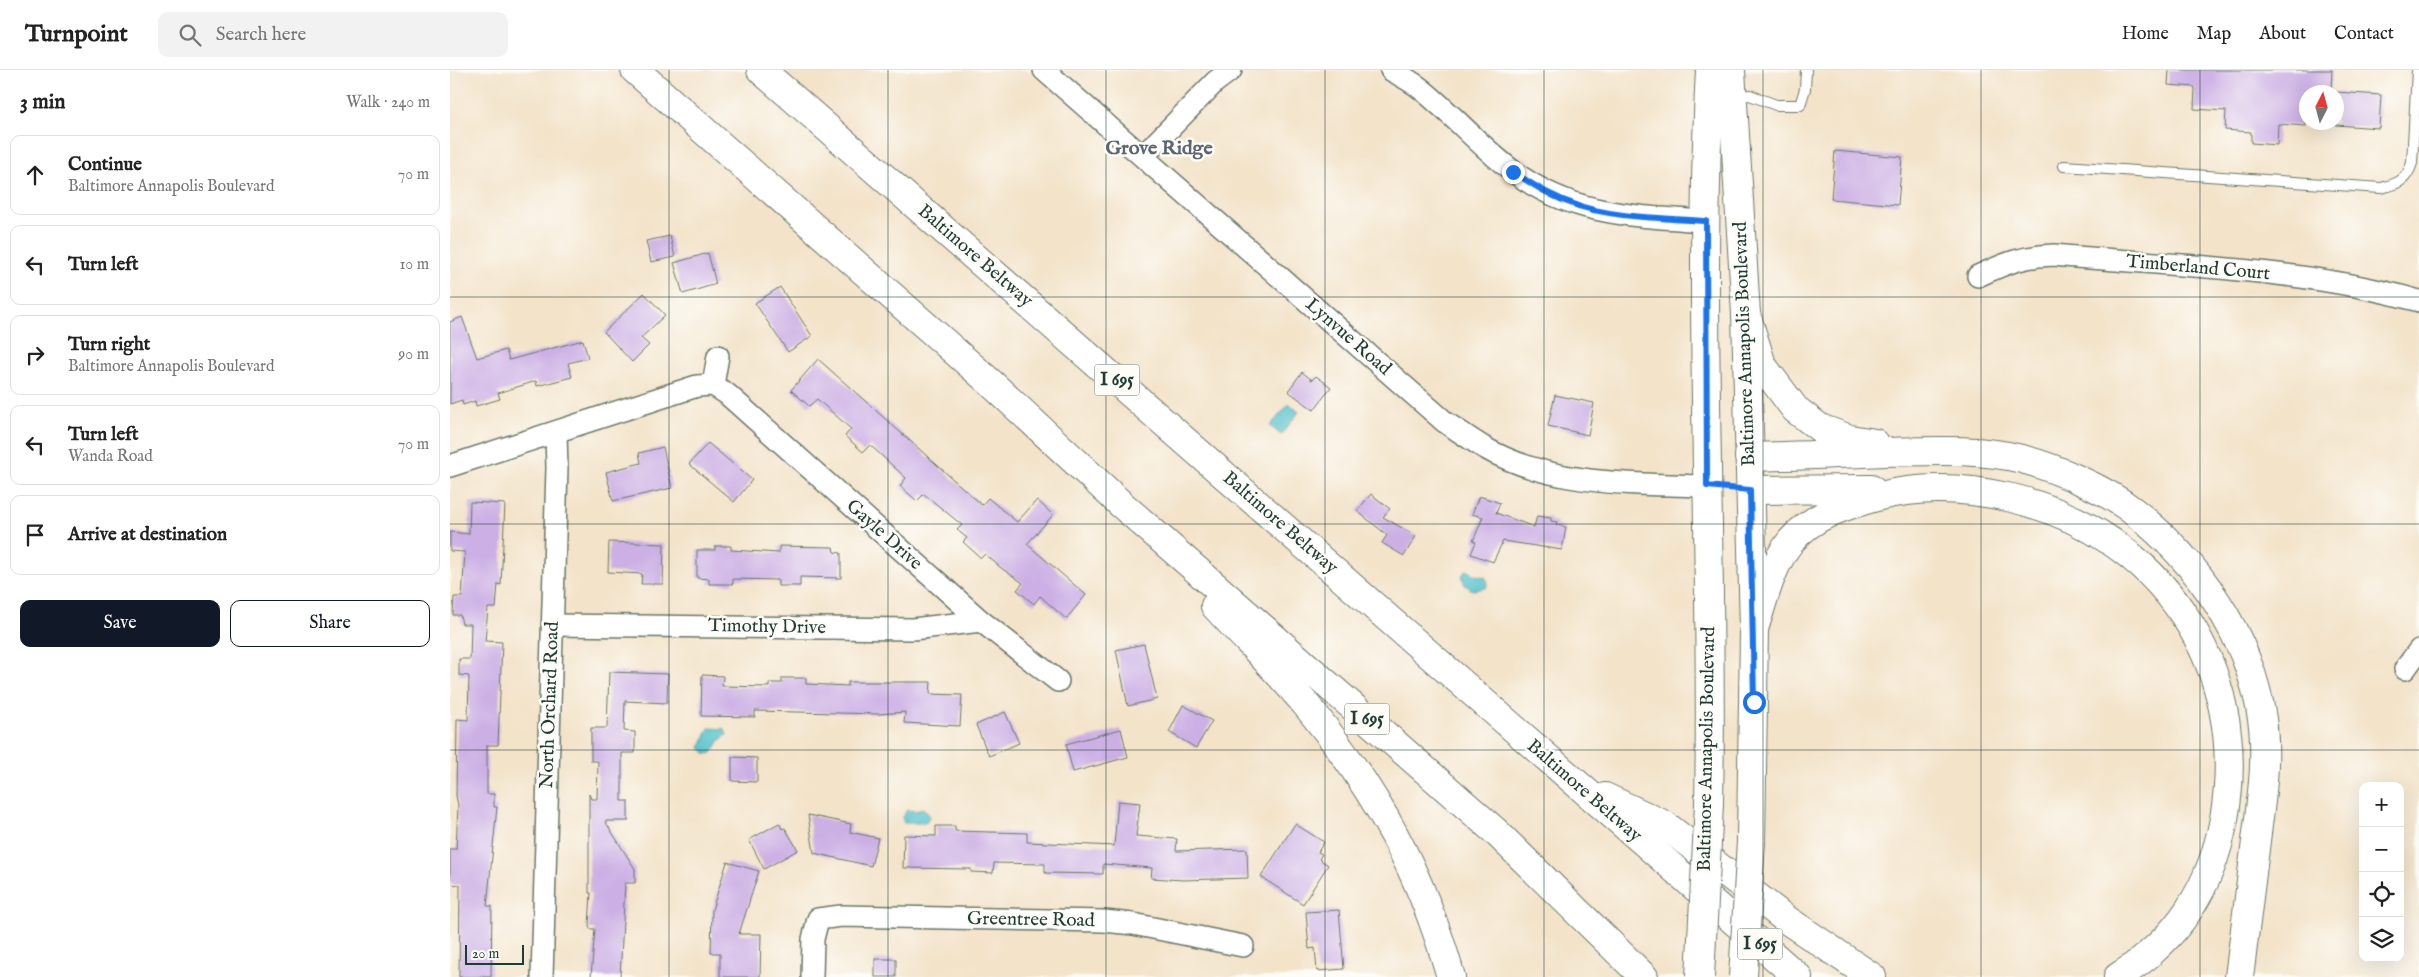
<!DOCTYPE html>
<html lang="en">
<head>
<meta charset="utf-8">
<style>
  :root { --surface:#fff; --page:#f2f2f2; --text:#222; --muted:#767676; --line:#e0e0e0; --accent:#111827 }
  body { margin:0; font-family:"IM FELL English",serif; background:var(--page); color:var(--text) }
  .controls { position:absolute; right:15px; bottom:15px; display:grid; overflow:hidden; border-radius:10px; box-shadow:0 5px 20px #0002 }
  .controls button { width:45px; height:45px; display:grid; place-items:center; padding:0; border:0; border-bottom:1px solid var(--line); background:var(--surface); color:var(--text); font:25px sans-serif }
  .compass { position:absolute; left:1849px; top:15px; width:45px; height:45px; border-radius:50%; background:var(--surface); box-shadow:0 5px 20px #0002; rotate:6deg }
  .scale { position:absolute; left:15px; bottom:12px; width:59px; box-sizing:border-box; padding-left:5px; border:2px solid #1f3d34; border-top:0; font-size:14px; line-height:18px; white-space:nowrap; color:#1f3d34; -webkit-text-stroke:4px #fdfcf7; paint-order:stroke }
  .stop { position:absolute; width:15px; height:15px; margin:-11px; border:4px solid #1a73e8; border-radius:50%; background:#fff }
  .stop.end { background:#1a73e8; border-color:#fff; box-shadow:0 1px 5px #0008 }
  .list { margin:0; padding:0; list-style:none }
  h2 { display:flex; justify-content:space-between; align-items:center; height:65px; margin:0; padding:0 20px; font-size:21px }
  h2 small { font-size:16px; font-weight:400; color:var(--muted) }
  .list li { display:grid; grid-template-columns:32px 1fr auto; gap:15px; align-items:center; box-sizing:border-box; height:80px; margin:0 10px 10px; padding:0 10px; border:1px solid var(--line); border-radius:10px }
  .list b { display:block; font-size:19px; white-space:nowrap }
  .list p { margin:0; font-size:16px; white-space:nowrap; color:var(--muted) }
  .list em { font-size:16px; font-style:normal; color:var(--muted) }
  .actions { display:flex; gap:10px; padding:15px 20px }
  .actions a { flex:1; padding:11px 0; border:1px solid var(--accent); border-radius:10px; text-align:center; font-size:18px; color:var(--accent) }
  .actions .main { background:var(--accent); color:#fff }
  .icon { flex:none; width:28px; height:28px; fill:none; stroke:currentColor; stroke-width:2; stroke-linecap:round; stroke-linejoin:round }
  .map { position:relative; flex:none; width:1969px; height:907px; overflow:hidden }
  header { display:flex; align-items:center; gap:30px; box-sizing:border-box; height:70px; padding:0 25px; background:var(--surface); border-bottom:1px solid var(--line) }
  header strong { font-size:24px }
  nav { display:flex; gap:28px; margin-inline-start:auto; font-size:18px }
  .search { width:350px; height:45px; background:var(--page); display:flex; align-items:center; gap:12px; box-sizing:border-box; padding:0 18px; border-radius:10px; color:var(--muted); font-size:19px }
  main { display:flex }
  aside { flex:1; background:var(--surface) }
  .map>svg:first-child { display:block }
  .water { fill:#54c1cc; stroke:#3a7f80 }
  .building { fill:#ccb0e5 }
  .lines { fill:none; stroke-linecap:round; stroke-linejoin:round }
  .lane-casing { stroke:#697768; stroke-width:12 }
  .street-casing { stroke:#697768; stroke-width:24 }
  .secondary-casing { stroke:#697768; stroke-width:30 }
  .highway-casing { stroke:#697768; stroke-width:30 }
  .lane { stroke:#fff; stroke-width:10 }
  .street { stroke:#fff; stroke-width:21 }
  .secondary { stroke:#fff; stroke-width:28 }
  .highway { stroke:#fff; stroke-width:28 }
  .secondary-bridge-casing { stroke:#697768; stroke-width:30; stroke-linecap:butt }
  .secondary-bridge { stroke:#fff; stroke-width:28 }
  .route { stroke:#1a73e8; stroke-width:6 }
  .grid { fill:none; stroke:#1f3d34; stroke-width:1; stroke-opacity:0.55 }
  .labels { text-anchor:middle; dominant-baseline:central; stroke-width:5; stroke-linejoin:round; paint-order:stroke }
  .shield { fill:#fdfcf7; stroke:#62766e; stroke-width:1 }
  .shield-label { font-size:18px; font-weight:bold; fill:#1f3d34 }
  .street-label { font-size:19px; fill:#1f3d34; stroke:#fdfcf7 }
  .neighbourhood-label { font-size:20px; font-weight:bold; fill:#5c6572; stroke:#fdfcf7 }
</style>
</head>
<body>
<header>
<strong>Turnpoint</strong>
<div class="search"><svg class="icon" aria-label="search" viewBox="0 0 24 24"><circle cx="10" cy="10" r="6"/><path d="M15 15l6 6"/></svg>Search here</div>
<nav><a>Home</a><a>Map</a><a>About</a><a>Contact</a></nav>
</header>
<main>
<aside>
<h2>3 min<small>Walk · 240 m</small></h2>
<ul class="list">
<li><svg class="icon" aria-label="ahead" viewBox="0 0 24 24"><path d="M12 20V5M6 11l6-6 6 6"/></svg><div><b>Continue</b><p>Baltimore Annapolis Boulevard</p></div><em>70 m</em></li>
<li><svg class="icon" aria-label="left" viewBox="0 0 24 24"><path d="M17 20v-9H6M10 6l-5 5 5 5"/></svg><div><b>Turn left</b></div><em>10 m</em></li>
<li><svg class="icon" aria-label="right" viewBox="0 0 24 24"><path d="M7 20v-9h11M14 6l5 5-5 5"/></svg><div><b>Turn right</b><p>Baltimore Annapolis Boulevard</p></div><em>90 m</em></li>
<li><svg class="icon" aria-label="left" viewBox="0 0 24 24"><path d="M17 20v-9H6M10 6l-5 5 5 5"/></svg><div><b>Turn left</b><p>Wanda Road</p></div><em>70 m</em></li>
<li><svg class="icon" aria-label="arrive" viewBox="0 0 24 24"><path d="M6 21V4h12l-3 4 3 4H6"/></svg><div><b>Arrive at destination</b></div></li>
</ul>
<div class="actions"><a class="main">Save</a><a>Share</a></div>
</aside>
<div class="map">
<svg width="1969" height="907" viewBox="0 0 1969 907">
  <rect width="100%" height="100%" fill="#fdfcf7"/>
  <filter id="ink" filterUnits="userSpaceOnUse"><feTurbulence type="fractalNoise" baseFrequency=".02" numOctaves="2"/><feDisplacementMap in="SourceGraphic" scale="10" xChannelSelector="R" yChannelSelector="G"/><feConvolveMatrix kernelMatrix="1 2 1 2 8 2 1 2 1" color-interpolation-filters="sRGB"/></filter>
  <filter id="wash" filterUnits="userSpaceOnUse"><feTurbulence type="fractalNoise" baseFrequency=".0096" numOctaves="4" result="noise"/><feDisplacementMap in="SourceGraphic" scale="20" xChannelSelector="R" yChannelSelector="G"/><feGaussianBlur stdDeviation="1.12" result="paint"/><feColorMatrix in="noise" values="0 0 0 0 0 0 0 0 0 0 0 0 0 0 0 0 0 1.4 0 .05"/><feComposite in="paint" operator="in"/></filter>
  <g filter="url(#wash)">
    <rect width="100%" height="100%" fill="#f3e3c9"/>
    <g class="water">
      <polygon points="839,334 849,342 831,365 820,356"/>
      <polygon points="1016,500 1025,505 1035,507 1038,512 1036,518 1022,520 1015,515 1012,506"/>
      <polygon points="259,658 275,659 277,665 270,670 262,683 256,684 250,678"/>
      <polygon points="473,738 480,746 475,753 454,753 452,747 457,740 466,741"/>
    </g>
    <g id="blocks">
      <g class="building">
        <polygon points="1719,0 1882,0 1881,22 1856,22 1856,56 1828,54 1827,75 1801,73 1801,62 1775,60 1776,41 1744,39 1745,17 1718,15"/>
        <polygon points="1886,22 1931,25 1929,58 1886,55"/>
        <polygon points="1385,81 1452,87 1448,135 1381,129"/>
        <polygon points="220,166 225,187 201,192 196,171"/>
        <polygon points="258,183 266,214 233,224 224,193"/>
        <polygon points="330,217 362,266 338,282 305,233"/>
        <polygon points="194,223 215,245 191,268 199,275 182,292 154,262"/>
        <polygon points="12,247 27,288 56,280 59,290 133,270 138,288 118,293 122,307 87,316 86,311 48,323 50,329 26,336 25,331 13,335 12,330 0,334 0,252"/>
        <polygon points="368,289 532,435 538,428 567,452 587,430 603,445 577,474 636,525 616,549 590,526 584,534 567,520 573,513 551,498 535,484 531,488 513,472 517,468 507,460 512,455 474,424 467,431 450,416 456,408 420,375 413,382 395,366 401,359 367,329 359,336 341,320"/>
        <polygon points="852,302 862,310 866,306 881,317 864,340 838,321"/>
        <polygon points="1105,325 1144,333 1138,365 1098,356"/>
        <polygon points="258,373 302,410 284,432 239,394"/>
        <polygon points="213,377 222,418 163,431 156,402 191,393 189,383"/>
        <polygon points="921,424 940,439 933,447 966,466 954,486 932,473 937,465 907,441"/>
        <polygon points="1029,426 1050,433 1046,443 1084,457 1087,446 1101,448 1101,451 1107,452 1106,455 1116,457 1112,480 1053,471 1043,492 1021,484 1026,472 1023,471 1033,447 1022,444"/>
        <polygon points="20,432 55,434 51,515 48,514 46,538 38,538 35,571 52,572 48,675 37,675 37,724 44,724 44,737 47,737 37,836 42,836 41,907 9,907 10,815 0,814 0,779 6,779 8,735 6,726 7,649 18,650 19,606 9,605 9,589 20,589 21,554 12,554 10,545 3,545 4,527 12,527 15,482 0,481 0,462 19,464"/>
        <polygon points="159,472 214,474 213,514 191,514 192,504 158,502"/>
        <polygon points="265,476 281,476 281,480 329,483 329,476 383,477 384,482 391,483 391,508 350,507 350,516 328,516 328,510 283,509 283,514 259,514 259,509 247,508 247,480 265,480"/>
        <polygon points="694,574 707,629 678,636 666,580"/>
        <polygon points="159,602 218,604 217,633 175,631 174,661 185,662 185,683 172,683 172,731 178,731 178,751 155,751 185,799 185,813 175,813 170,907 141,907 145,859 140,859 139,855 141,823 139,823 139,724 141,729 147,729 148,691 141,691 141,658 157,658"/>
        <polygon points="252,605 273,606 272,616 319,617 319,613 332,613 332,608 356,608 356,614 398,616 398,612 481,612 480,624 512,625 510,656 454,653 455,642 429,644 305,641 305,647 251,646"/>
        <polygon points="733,635 762,651 746,678 719,662"/>
        <polygon points="555,642 569,673 539,686 526,655"/>
        <polygon points="671,659 678,687 623,702 616,674"/>
        <polygon points="282,687 307,688 307,712 282,711"/>
        <polygon points="668,731 690,733 686,766 727,769 726,781 797,779 798,808 733,810 701,808 702,798 653,794 653,804 595,803 595,794 544,793 543,803 521,802 521,799 453,798 454,765 486,766 486,756 505,756 505,761 577,763 577,772 664,776"/>
        <polygon points="358,745 401,754 400,762 428,768 421,796 364,783"/>
        <polygon points="329,753 332,759 335,758 348,780 314,799 299,770"/>
        <polygon points="845,754 874,772 868,782 872,784 869,789 878,795 853,834 811,807"/>
        <polygon points="277,792 309,801 289,864 311,864 310,907 270,907 270,883 261,883 262,840"/>
        <polygon points="889,840 894,899 867,901 865,878 859,879 856,842"/>
        <rect x="425" y="889" width="21" height="18"/>
      </g>
    </g>
  </g>
  <g filter="url(#ink)">
    <use href="#blocks" fill-opacity="0" stroke="#697768" stroke-width="1"/>
    <g class="lines">
      <g class="lane-casing">
        <g id="lane">
          <polyline points="1284,27 1300,25 1326,35 1350,35 1355,19 1356,0"/>
          <path d="M1614,96l317,22c17,-4 26,-8 31,-25l5,-93"/>
        </g>
      </g>
      <g class="street-casing">
        <g id="street">
          <path d="M594,0l401,352c12,8 25,17 38,25 68,39 149,37 224,39"/>
          <path d="M941,0c10,6 20,11 29,18 33,26 60,59 94,84 59,44 121,44 191,49"/>
          <polyline points="693,86 765,12 781,0"/>
          <path d="M1528,206c28,-13 45,-20 76,-21 119,11 250,13 365,46"/>
          <polyline points="263,315 268,286"/>
          <polyline points="0,396 247,316 263,315 277,324 531,551 608,611"/>
          <polyline points="103,555 463,559 531,551"/>
          <polyline points="1955,599 1969,580"/>
          <polyline points="92,907 107,398 106,363"/>
          <polyline points="362,907 363,869 368,849 391,846 654,851 683,854 793,876"/>
        </g>
      </g>
      <g class="secondary-casing">
        <g id="secondary">
          <polyline points="1281,0 1296,244 1304,559 1301,771"/>
          <path d="M1259,734c5,-244 -12,-489 1,-734"/>
        </g>
      </g>
      <g class="highway-casing">
        <g id="highway">
          <polyline points="185,0 542,314 671,434 1045,761 1194,907"/>
          <polyline points="311,0 1348,907"/>
          <polyline points="1296,244 1312,295 1345,339 1370,358 1400,369 1425,373"/>
          <path d="M1299,387c45,-1 91,-3 136,-5 45,-1 94,-4 137,7 34,9 83,30 111,52 65,50 117,126 129,208 6,40 -1,82 -6,122 -6,46 -11,91 -17,136"/>
          <polyline points="1300,420 1421,419"/>
          <path d="M765,536c31,34 64,66 93,101 69,85 113,165 143,270"/>
          <path d="M1304,559c10,-30 17,-63 37,-88 23,-27 56,-36 89,-45 43,-11 89,-8 132,2 149,36 239,169 212,321 -13,70 -46,120 -106,158"/>
          <polyline points="1155,727 1215,755 1337,850 1422,907"/>
        </g>
      </g>
      <use href="#lane" class="lane"/>
      <use href="#street" class="street"/>
      <use href="#secondary" class="secondary"/>
      <use href="#highway" class="highway"/>
      <g class="secondary-bridge-casing">
        <g id="secondary-bridge">
          <polyline points="1250,907 1259,734"/>
          <polyline points="1293,907 1301,771"/>
        </g>
      </g>
      <use href="#secondary-bridge" class="secondary-bridge"/>
    </g>
  </g>
  <g class="lines" filter="url(#ink)">
    <path class="route" d="M1063,102c12,7 24,16 37,22 46,25 104,23 156,27l1,265 43,4 4,212"/>
  </g>
  <path class="grid" d="M219,0v907M438,0v907M656,0v907M875,0v907M1094,0v907M1313,0v907M1531,0v907M1750,0v907M0,227h1969M0,454h1969M0,680h1969"/>
  <g class="labels">
    <g class="shield">
      <rect x="644.5" y="294.5" width="45" height="31" rx="4"/>
      <rect x="894.5" y="633.5" width="45" height="31" rx="4"/>
      <rect x="1287.5" y="858.5" width="45" height="31" rx="4"/>
    </g>
    <g class="shield-label">
      <text x="667" y="310">I 695</text>
      <text x="917" y="649">I 695</text>
      <text x="1310" y="874">I 695</text>
    </g>
    <g class="street-label">
      <text transform="translate(525 186) rotate(41)">Baltimore Beltway</text>
      <text transform="translate(1748 198) rotate(5)">Timberland Court</text>
      <text transform="translate(898 267) rotate(41)">Lynvue Road</text>
      <text transform="translate(1295 274) rotate(-92)">Baltimore Annapolis Boulevard</text>
      <text transform="translate(830 453) rotate(41)">Baltimore Beltway</text>
      <text transform="translate(434 465) rotate(42)">Gayle Drive</text>
      <text transform="translate(317 557) rotate(1)">Timothy Drive</text>
      <text transform="translate(100 635) rotate(-88)">North Orchard Road</text>
      <text transform="translate(1257 679) rotate(-89)">Baltimore Annapolis Boulevard</text>
      <text transform="translate(1134 721) rotate(41)">Baltimore Beltway</text>
      <text transform="translate(581 850) rotate(1)">Greentree Road</text>
    </g>
    <g class="neighbourhood-label">
      <text x="709" y="78">Grove Ridge</text>
    </g>
  </g>
</svg>
<div class="controls">
<button>+</button>
<button>−</button>
<button><svg class="icon" aria-label="locate" viewBox="0 0 24 24"><circle cx="12" cy="12" r="6"/><path d="M12 2v4M12 18v4M2 12h4M18 12h4"/></svg></button>
<button><svg class="icon" aria-label="layers" viewBox="0 0 24 24"><path d="M12 4l9 5-9 5-9-5zM3 14l9 5 9-5"/></svg></button>
</div>
<svg class="compass" viewBox="-18 -18 36 36"><path d="M0-13l5 13h-10z" fill="#e53935"/><path d="M0 13l5-13h-10z" fill="#767676"/></svg>
<div class="scale">20 m</div>
<div class="stop" style="left:1304px;top:632px"></div>
<div class="stop end" style="left:1063px;top:102px"></div>
</div>
</main>
</body>
</html>
